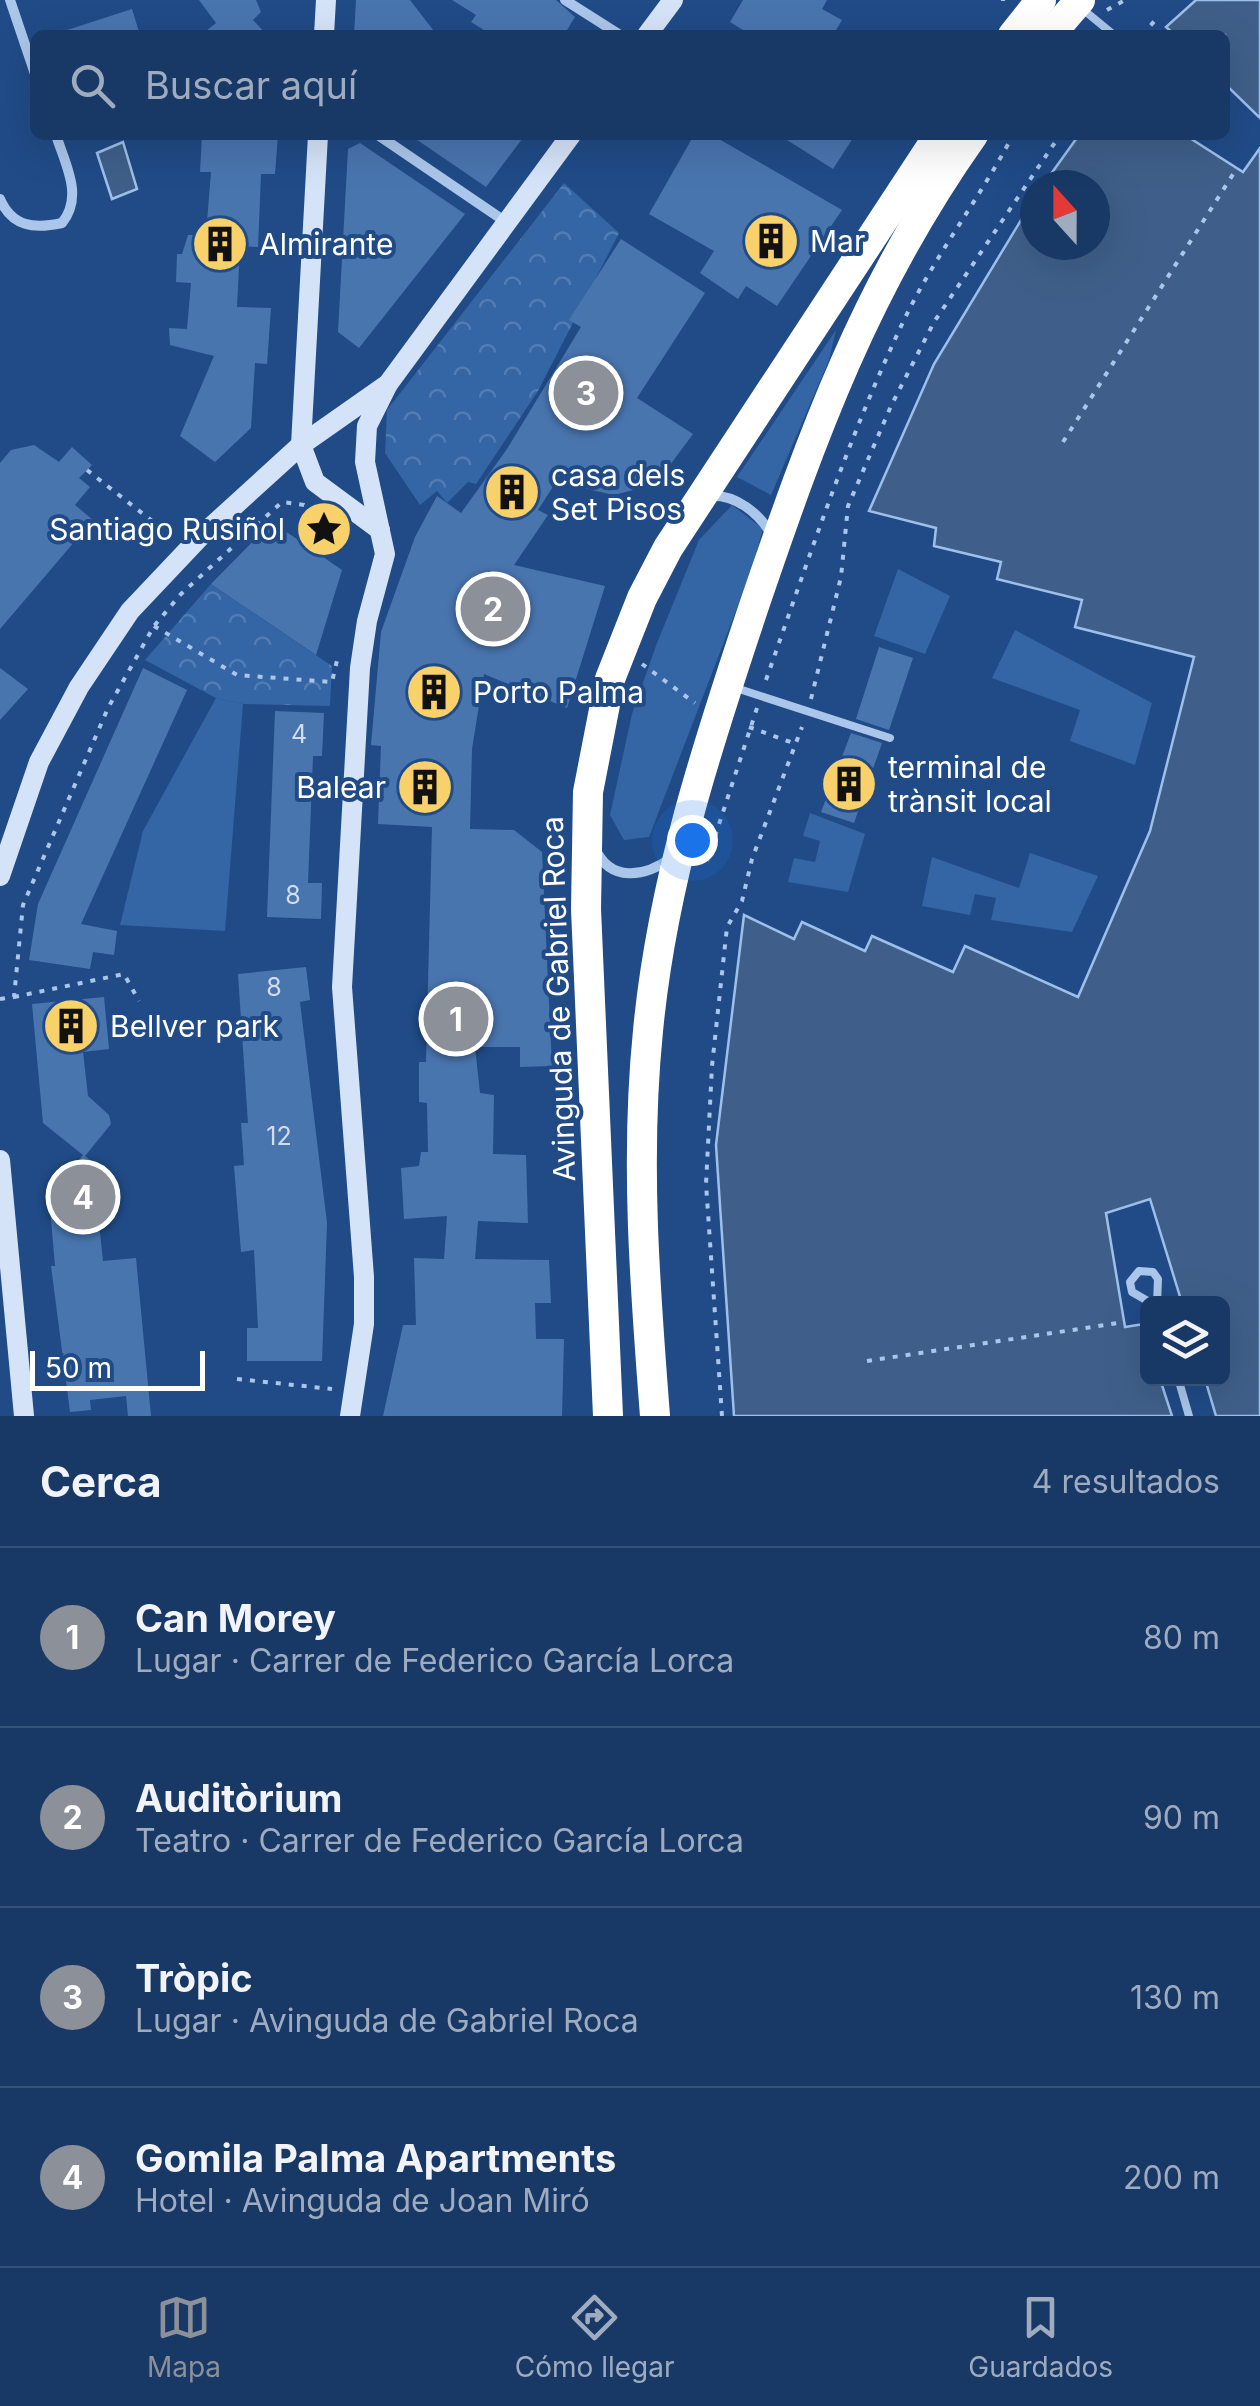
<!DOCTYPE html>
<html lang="es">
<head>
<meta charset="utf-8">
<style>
  :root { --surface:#183865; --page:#25436e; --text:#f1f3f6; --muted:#9facbf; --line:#365279; --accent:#8c9099 }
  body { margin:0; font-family:Inter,sans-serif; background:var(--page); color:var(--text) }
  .controls { position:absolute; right:30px; bottom:30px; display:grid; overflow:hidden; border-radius:15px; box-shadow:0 10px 40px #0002 }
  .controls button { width:90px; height:90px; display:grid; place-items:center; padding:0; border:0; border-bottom:2px solid var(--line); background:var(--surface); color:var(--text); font:50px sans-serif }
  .compass { position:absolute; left:1020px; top:170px; width:90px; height:90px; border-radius:50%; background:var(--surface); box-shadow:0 10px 40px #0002; rotate:339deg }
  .scale { position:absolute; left:30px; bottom:25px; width:175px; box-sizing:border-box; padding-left:10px; border:5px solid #fff; border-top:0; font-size:28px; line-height:35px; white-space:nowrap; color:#fff; -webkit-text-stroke:8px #204b87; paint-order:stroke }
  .you { position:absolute; left:692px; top:840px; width:35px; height:35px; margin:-25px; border:8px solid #fff; border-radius:50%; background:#1a73e8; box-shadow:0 0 0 15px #1a73e833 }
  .badge { display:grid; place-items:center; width:65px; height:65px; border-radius:50%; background:var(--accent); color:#fff; font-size:32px; font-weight:700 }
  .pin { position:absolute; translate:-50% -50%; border:5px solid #fff; box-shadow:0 2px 10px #0006 }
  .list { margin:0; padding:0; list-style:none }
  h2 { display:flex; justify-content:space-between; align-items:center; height:130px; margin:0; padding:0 40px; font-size:42px }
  h2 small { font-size:32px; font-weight:400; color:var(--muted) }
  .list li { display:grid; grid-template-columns:65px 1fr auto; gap:30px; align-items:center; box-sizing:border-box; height:180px; padding:0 40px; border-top:2px solid var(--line) }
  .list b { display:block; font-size:38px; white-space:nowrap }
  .list p { margin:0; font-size:32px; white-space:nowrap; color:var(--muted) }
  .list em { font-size:32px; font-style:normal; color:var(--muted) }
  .icon { flex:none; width:55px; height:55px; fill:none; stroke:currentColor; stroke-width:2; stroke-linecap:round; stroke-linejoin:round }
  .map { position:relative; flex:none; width:1260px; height:1416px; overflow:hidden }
  .search { position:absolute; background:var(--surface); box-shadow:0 10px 40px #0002; left:30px; right:30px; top:30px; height:110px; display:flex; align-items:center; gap:25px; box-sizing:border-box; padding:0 35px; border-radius:15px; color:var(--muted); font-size:38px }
  .sheet { height:850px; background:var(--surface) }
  nav { display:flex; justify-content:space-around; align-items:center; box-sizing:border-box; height:140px; border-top:2px solid var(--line); background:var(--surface); font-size:28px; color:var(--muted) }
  nav a { display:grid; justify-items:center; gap:5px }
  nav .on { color:var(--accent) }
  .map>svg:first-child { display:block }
  .green { fill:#3465a4 }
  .park { fill:url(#park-crowns) }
  .water { fill:#3f5f8a; stroke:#9dc0eb; stroke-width:2.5 }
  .building { fill:#4975af }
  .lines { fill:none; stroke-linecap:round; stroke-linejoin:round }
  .path { stroke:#aac6ea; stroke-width:4; stroke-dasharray:5 8; stroke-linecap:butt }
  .lane { stroke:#aac6ea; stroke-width:8 }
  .street { stroke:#aac6ea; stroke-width:10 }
  .secondary { stroke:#d5e3f8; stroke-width:20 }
  .highway { stroke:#fff; stroke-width:30 }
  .labels { text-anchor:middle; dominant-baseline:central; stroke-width:8; stroke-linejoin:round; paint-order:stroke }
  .number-label { font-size:25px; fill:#d2dceb }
  .poi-label { font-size:30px; fill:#fff; stroke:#204b87; text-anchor:start }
  .street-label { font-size:30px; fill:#fff; stroke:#204b87 }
</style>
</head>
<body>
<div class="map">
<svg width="1260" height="1416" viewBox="0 0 1260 1416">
  <defs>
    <pattern id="park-crowns" width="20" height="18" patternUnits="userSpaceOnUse" patternTransform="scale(2.5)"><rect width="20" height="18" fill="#3465a4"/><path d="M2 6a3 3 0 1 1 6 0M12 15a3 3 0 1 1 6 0" fill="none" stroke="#527cb2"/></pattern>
  </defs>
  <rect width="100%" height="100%" fill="#204b87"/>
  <g class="green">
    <polygon points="836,330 829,360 771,495 737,477"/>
    <polygon points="732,505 763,529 750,574 649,837 624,840 610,815 632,714 657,643 699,540"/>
    <polygon points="898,569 950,596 925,654 874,636"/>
    <polygon points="1015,630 1152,703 1135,765 1070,741 1080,710 992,678"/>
    <polygon points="216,698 243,704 225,931 120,925 143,831"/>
    <polygon points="810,813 865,834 848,892 788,882 794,858 815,862 820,841 803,836"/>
    <polygon points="1030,853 1098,876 1072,932 991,920 996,898 975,894 970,915 922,906 932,857 1019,888"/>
  </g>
  <g class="park">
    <polygon points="564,183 619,233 538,391 476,484 468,482 447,503 437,491 420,505 385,453 387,410"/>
    <polygon points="211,584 332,666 330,706 243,704 216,698 145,660"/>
  </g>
  <g class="water">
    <polygon points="1196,0 1260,0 1260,118 1225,84 1225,35 1175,35 1166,27"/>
    <polygon points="1079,135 1185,135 1243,172 1260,148 1260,1416 1216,1416 1205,1379 1222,1378 1222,1304 1182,1303 1150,1199 1106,1213 1125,1327 1144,1324 1148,1378 1160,1379 1172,1416 734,1416 716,1145 744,915 794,939 802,922 865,951 872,936 953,972 965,946 1078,997 1150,831 1194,657 1075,627 1082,600 997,579 1001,562 934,546 936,528 869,511 934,364 1035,197 1035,245 1095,245 1095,185 1043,185"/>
    <polygon points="123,142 137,189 112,199 97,153"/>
  </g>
  <g class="building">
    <polygon points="199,0 256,0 261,12 253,20 267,35 201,35 216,23"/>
    <polygon points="356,0 410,0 437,35 354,35"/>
    <polygon points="452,0 556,0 575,17 564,35 492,35 471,22 476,15"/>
    <polygon points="743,0 827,0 822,9 842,20 833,35 751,35 730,22"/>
    <polygon points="132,9 140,35 64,35 64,31"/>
    <polygon points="202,135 278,135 275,174 261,174 258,247 240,246 237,307 271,308 267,364 255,363 251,428 215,462 180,436 214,356 170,345 169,328 187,329 191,283 176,282 177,254 182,254 188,235 195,235 196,229 205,229 207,222 211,172 200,172"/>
    <polygon points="410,135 525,135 486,187"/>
    <polygon points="694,135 712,135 842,210 777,306 746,286 738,299 700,273 714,251 649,214"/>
    <polygon points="779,135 855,135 833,169"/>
    <polygon points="360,143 465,214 359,348 338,332 348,149"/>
    <polygon points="621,239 705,293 637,398 693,434 670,465 637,489 614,495 583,488 561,474 538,510 548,515 514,565 605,586 567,708 484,674 472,749 470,829 514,830 542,852 552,1066 520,1067 520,1047 475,1047 480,1093 494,1095 493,1154 526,1155 528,1223 478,1221 475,1259 549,1260 551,1303 535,1303 536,1339 564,1339 562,1416 383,1416 403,1325 416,1325 414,1258 444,1259 447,1216 404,1219 401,1168 419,1166 421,1152 428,1152 427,1103 419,1102 419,1062 426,1062 432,827 378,824 381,746 371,745 381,632 415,537 437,496 461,513 507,449 581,327 569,320"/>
    <polygon points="34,445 59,462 72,447 92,465 79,478 90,487 75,505 93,520 0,629 0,463 11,450"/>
    <polygon points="272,522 342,570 316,655 211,584"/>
    <polygon points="879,647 913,658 889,730 856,719"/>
    <polygon points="0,668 28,689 0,720"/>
    <polygon points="143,668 187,690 81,924 117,931 114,955 93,952 90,969 29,960 38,904"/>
    <polygon points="275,711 324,713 322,756 313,756 308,883 322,883 321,919 267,917"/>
    <polygon points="851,733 882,743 854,823 821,812"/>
    <polygon points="306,967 310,1000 300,1002 327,1223 322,1361 247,1361 247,1328 258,1328 254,1250 241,1252 234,1166 244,1165 241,1123 248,1123 238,974"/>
    <polygon points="104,997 109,1049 83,1052 88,1096 109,1115 111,1124 85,1156 115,1181 116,1190 98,1213 103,1261 136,1258 151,1416 128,1416 126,1396 90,1400 91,1410 70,1412 51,1266 55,1266 49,1196 83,1155 43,1123 32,1004"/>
  </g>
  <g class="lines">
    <g class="path">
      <polyline points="1003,0 1003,1"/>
      <polyline points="1107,10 1125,0"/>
      <polyline points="1142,35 1159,16"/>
      <polyline points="1063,442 1237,168"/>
      <polyline points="87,470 170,535"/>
      <polyline points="154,626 237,675 332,682 338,656"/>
      <polyline points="642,664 695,703"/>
      <path d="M766,680c43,-122 83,-245 139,-362 31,-64 75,-120 108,-183"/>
      <polyline points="811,699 841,577 848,506 891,406 934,322 1060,135"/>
      <polyline points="749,727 796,744"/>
      <polyline points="707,861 757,708"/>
      <polyline points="14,997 124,974 139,1001"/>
      <polyline points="0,999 14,997 23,905 108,708 154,626 181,594 282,502 304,505 317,513"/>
      <polyline points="867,1361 1125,1322"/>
      <polyline points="237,1379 332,1389"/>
      <polyline points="722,1416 706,1184 712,1066 727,927 742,901 752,859 802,727"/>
    </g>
    <g class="lane">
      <polyline points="1080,7 1114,35"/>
      <polyline points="736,688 890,738"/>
      <polyline points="1153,1304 1132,1292 1130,1282 1139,1271 1153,1272 1158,1279 1157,1304"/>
      <polyline points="1178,1378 1189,1416"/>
    </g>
    <g class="street">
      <polyline points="10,0 35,74"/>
      <polyline points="565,0 620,35"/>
      <polyline points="378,135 506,222"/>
      <path d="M0,199c12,28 34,30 62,24 22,-27 3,-59 -6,-88"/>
      <path d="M707,496c29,-3 53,18 66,41"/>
      <path d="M595,848c15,35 50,29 76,10"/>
    </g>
    <g class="secondary">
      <polyline points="324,35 326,0"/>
      <polyline points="647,35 673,0"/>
      <polyline points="318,135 301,445 315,482 380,530"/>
      <polyline points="0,876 39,762 79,687 130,611 200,537 301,445 388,384 571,135"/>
      <polyline points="0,1160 24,1416"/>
      <polyline points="350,1416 364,1324 364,1277 342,987 360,668 367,621 385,554 365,462 367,426 388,384"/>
    </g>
    <g class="highway">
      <polyline points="1013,35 1041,0"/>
      <polyline points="1050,35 1080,0"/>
      <polyline points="608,1416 586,909 588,792 610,679 642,598 668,548 939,135"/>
      <path d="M655,1416c-10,-128 -20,-257 -7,-385 14,-148 59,-285 106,-425 59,-173 112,-320 219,-471"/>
    </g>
  </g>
  <defs>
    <g id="building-disc" transform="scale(2.875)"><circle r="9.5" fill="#f8d16a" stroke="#204b87"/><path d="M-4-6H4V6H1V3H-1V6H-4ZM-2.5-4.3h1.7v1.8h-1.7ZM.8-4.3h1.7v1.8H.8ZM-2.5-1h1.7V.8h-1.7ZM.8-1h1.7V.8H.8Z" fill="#111"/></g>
    <g id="sight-disc" transform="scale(2.875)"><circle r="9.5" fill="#f8d16a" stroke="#204b87"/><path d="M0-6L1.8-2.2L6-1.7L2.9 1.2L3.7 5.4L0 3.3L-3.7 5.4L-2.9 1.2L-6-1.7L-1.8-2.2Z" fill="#111"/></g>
  </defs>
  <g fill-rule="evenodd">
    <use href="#building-disc" x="771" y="241"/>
    <use href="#building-disc" x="220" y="244"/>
    <use href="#building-disc" x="512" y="492"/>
    <use href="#sight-disc" x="324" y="529"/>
    <use href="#building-disc" x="434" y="692"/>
    <use href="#building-disc" x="849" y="784"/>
    <use href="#building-disc" x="425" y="787"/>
    <use href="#building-disc" x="71" y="1026"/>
  </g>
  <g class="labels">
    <g class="number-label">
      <text x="299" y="734">4</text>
      <text x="293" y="895">8</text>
      <text x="274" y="987">8</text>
      <text x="279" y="1136">12</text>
    </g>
    <g class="poi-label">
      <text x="810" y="241">Mar</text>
      <text x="259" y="244">Almirante</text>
      <text x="551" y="475">casa dels<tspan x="551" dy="34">Set Pisos</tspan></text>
      <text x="285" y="529" text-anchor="end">Santiago Rusiñol</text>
      <text x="473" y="692">Porto Palma</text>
      <text x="888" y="767">terminal de<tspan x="888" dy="34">trànsit local</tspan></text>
      <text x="386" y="787" text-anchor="end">Balear</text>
      <text x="110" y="1026">Bellver park</text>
    </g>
    <g class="street-label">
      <text transform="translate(558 999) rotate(-92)">Avinguda de Gabriel Roca</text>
    </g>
  </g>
</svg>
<div class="controls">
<button><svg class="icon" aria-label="layers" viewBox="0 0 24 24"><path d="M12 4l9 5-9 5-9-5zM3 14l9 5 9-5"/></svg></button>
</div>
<svg class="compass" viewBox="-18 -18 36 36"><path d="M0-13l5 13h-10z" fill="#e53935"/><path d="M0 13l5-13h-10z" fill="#9facbf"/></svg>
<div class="scale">50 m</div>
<div class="you"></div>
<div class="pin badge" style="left:456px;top:1019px">1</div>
<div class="pin badge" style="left:493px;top:609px">2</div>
<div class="pin badge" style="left:586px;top:393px">3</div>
<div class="pin badge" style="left:83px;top:1197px">4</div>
<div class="search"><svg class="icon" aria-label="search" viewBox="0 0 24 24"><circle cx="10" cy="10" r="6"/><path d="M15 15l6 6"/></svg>Buscar aquí</div>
</div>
<section class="sheet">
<h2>Cerca<small>4 resultados</small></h2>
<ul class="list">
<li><span class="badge">1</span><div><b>Can Morey</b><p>Lugar · Carrer de Federico García Lorca</p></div><em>80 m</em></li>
<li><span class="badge">2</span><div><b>Auditòrium</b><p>Teatro · Carrer de Federico García Lorca</p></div><em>90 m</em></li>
<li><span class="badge">3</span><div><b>Tròpic</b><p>Lugar · Avinguda de Gabriel Roca</p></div><em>130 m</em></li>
<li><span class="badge">4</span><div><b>Gomila Palma Apartments</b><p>Hotel · Avinguda de Joan Miró</p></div><em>200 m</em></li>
</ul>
</section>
<nav>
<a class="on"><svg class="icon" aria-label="map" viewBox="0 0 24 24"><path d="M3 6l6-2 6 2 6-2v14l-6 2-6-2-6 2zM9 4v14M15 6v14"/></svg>Mapa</a>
<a><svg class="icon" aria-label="directions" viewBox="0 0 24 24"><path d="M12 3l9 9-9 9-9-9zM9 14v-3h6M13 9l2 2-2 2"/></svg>Cómo llegar</a>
<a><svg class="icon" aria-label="saved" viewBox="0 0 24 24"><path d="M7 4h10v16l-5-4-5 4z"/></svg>Guardados</a>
</nav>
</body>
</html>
